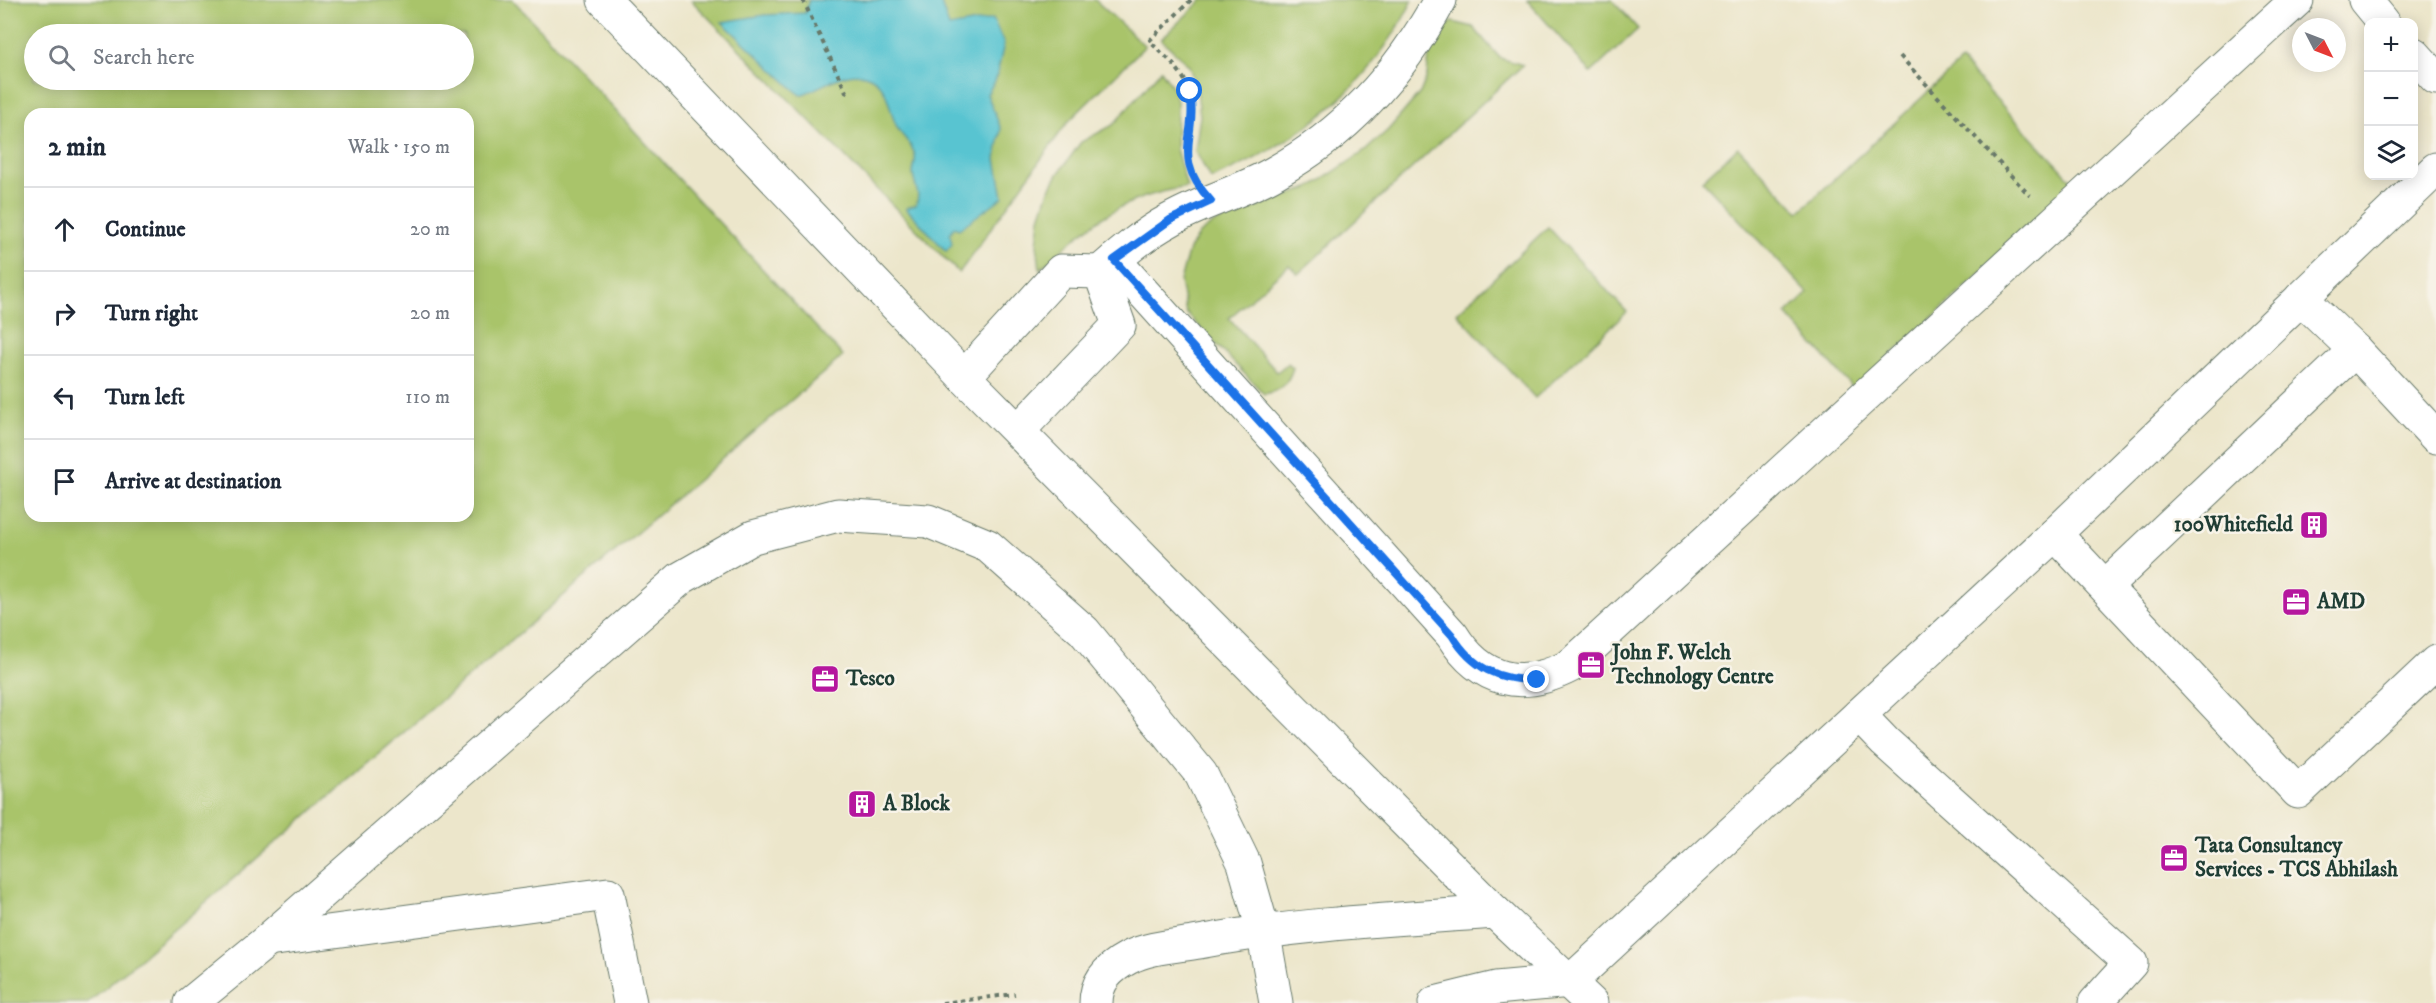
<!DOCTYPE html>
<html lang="en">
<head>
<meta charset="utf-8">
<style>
  :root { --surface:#fff; --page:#f6f6f7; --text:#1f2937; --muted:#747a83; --line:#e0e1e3 }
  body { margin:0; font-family:"IM FELL DW Pica",serif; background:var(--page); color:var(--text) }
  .controls { position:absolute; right:18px; top:18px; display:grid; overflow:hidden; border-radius:12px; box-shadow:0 3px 15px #0003 }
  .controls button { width:54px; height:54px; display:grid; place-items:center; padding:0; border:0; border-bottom:2px solid var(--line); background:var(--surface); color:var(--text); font:30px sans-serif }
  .compass { position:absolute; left:2292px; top:18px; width:54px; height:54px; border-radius:50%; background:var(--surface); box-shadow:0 3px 15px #0003; rotate:132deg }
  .stop { position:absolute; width:18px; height:18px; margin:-14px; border:4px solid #1a73e8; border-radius:50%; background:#fff }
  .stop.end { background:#1a73e8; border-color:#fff; box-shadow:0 2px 6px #0008 }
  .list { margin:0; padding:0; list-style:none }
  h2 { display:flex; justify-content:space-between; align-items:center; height:78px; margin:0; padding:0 24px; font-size:26px }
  h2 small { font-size:20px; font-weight:400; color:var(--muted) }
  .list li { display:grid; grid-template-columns:39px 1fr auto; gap:18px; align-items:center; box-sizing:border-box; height:84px; padding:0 24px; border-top:2px solid var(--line) }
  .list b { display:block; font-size:22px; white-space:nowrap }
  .list em { font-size:20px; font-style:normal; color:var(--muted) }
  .icon { flex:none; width:33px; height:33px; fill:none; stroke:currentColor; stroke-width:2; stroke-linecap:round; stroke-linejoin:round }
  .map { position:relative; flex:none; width:2436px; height:1003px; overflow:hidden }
  .search { position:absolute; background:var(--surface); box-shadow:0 3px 15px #0003; left:24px; top:24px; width:450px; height:66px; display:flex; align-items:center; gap:15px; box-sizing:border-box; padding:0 21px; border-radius:33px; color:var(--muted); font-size:22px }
  .panel { position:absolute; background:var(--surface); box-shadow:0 3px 15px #0003; left:24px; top:108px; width:450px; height:414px; border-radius:18px }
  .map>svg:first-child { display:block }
  .green { fill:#a9c46a; stroke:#64804f; stroke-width:1.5; fill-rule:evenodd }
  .water { fill:#58c4d1; stroke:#3c8082; stroke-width:1.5 }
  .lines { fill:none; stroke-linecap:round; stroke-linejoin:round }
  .minor-casing { stroke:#677869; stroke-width:35 }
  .path { stroke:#677869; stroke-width:4; stroke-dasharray:4.5 4.5; stroke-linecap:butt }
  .minor { stroke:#fff; stroke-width:33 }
  .route { stroke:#1a73e8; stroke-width:8 }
  .labels { text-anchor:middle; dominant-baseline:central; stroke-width:5; stroke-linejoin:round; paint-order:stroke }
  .poi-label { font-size:21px; font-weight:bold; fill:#1f3d34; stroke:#f7f3e8; text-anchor:start }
</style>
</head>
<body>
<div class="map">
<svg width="2436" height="1003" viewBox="0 0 2436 1003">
  <rect width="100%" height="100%" fill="#f7f3e8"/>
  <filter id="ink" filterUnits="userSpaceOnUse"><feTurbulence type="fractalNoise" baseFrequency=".0167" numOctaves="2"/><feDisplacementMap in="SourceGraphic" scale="12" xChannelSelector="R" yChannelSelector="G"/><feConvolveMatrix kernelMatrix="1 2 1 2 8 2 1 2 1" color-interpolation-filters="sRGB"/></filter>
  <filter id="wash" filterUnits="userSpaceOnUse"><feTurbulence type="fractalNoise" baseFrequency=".008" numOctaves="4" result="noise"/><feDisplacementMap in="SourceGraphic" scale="24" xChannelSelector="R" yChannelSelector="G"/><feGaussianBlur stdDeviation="1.35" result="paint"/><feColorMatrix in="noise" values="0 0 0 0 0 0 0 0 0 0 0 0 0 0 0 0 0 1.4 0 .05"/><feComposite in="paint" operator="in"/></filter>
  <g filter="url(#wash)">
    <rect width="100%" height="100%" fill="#ece6cb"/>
    <g class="green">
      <path d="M0,0h513l330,356 -755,647h-88zM34,34h430v46h-430zM30,114h438v402h-438z"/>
      <polygon points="691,0 1095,0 1145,46 1067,123 959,273"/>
      <path d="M1202,0h211c-45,89 -111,141 -202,179l-16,-28 5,-35 -3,-26 -8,-24 -28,-27z"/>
      <polygon points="1527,0 1612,0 1638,29 1591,73"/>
      <path d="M1453,22l20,5 27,31 23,7 -225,209 -9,-9 -60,53 48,54 11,-9 5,5c-5,16 -13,23 -29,26l-78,-81 -6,-32 9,-32 10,-15 15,-11 97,-36 54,-36 23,-21 32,-37 7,-17 3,-33 13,-17z"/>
      <polygon points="1961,61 2077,186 1854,389 1786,314 1808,293 1702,180 1738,147 1799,212"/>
      <path d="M1161,70l11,16 5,15 -1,48 11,38c-71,11 -96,37 -147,82l-3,-25 3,-26 8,-25 10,-19 23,-32 32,-17z"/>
      <polygon points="1548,227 1627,312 1535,398 1457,313"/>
    </g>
    <path class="water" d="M809,0h131l9,27 44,-8 11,25 -8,35 -9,15 14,35 -5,30 7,38 -44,32 -5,-2 -4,7 2,10 -6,7 -40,-43 10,-3c5,-12 -2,-19 -3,-31 0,-6 3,-12 2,-18 -2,-12 -12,-18 -17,-27 -10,-17 -7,-41 -28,-52 -23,-11 -49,12 -70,18l-78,-73 42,-7 41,-2z"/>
  </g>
  <g filter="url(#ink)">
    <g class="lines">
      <g class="minor-casing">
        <g id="minor">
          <polyline points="604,0 971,384 1495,912 1591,1003"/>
          <polyline points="2365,0 2383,22"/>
          <polyline points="2414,54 2436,78"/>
          <path d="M1114,260l338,375c29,47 70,56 118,31l727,-666"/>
          <path d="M1100,272c22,-19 44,-38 70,-52 33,-19 71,-28 104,-47 72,-40 127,-101 166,-173"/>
          <polyline points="2301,298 2355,350 2436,437"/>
          <polyline points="964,377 1061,271 1100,272 1119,325 1018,431"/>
          <polyline points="2055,534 2298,792 2436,662"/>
          <polyline points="2106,586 2355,350"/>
          <polyline points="1859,715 1885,742 2131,963 2095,1003"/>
          <polyline points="268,940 608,894 630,1003"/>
          <polyline points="191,1003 268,940 681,578 753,537 838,515 928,521 988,546 1084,631 1201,774 1244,863 1263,930 1276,1003"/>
          <path d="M1096,1003c0,-22 13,-35 32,-45 20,-11 49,-12 71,-16 98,-18 198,-23 296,-30"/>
          <polyline points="1435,1003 1496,988 1571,981 2055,534 2436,169"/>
        </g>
      </g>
      <g class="path">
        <polyline points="803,0 848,96"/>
        <path d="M1191,0l-42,41c24,22 49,43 42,79 -4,18 -6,33 0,51"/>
        <polyline points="1900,56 2030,196"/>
        <polyline points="942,1003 1015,994"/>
      </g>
      <use href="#minor" class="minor"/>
    </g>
  </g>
  <g class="lines" filter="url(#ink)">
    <path class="route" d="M1190,91c8,48 -20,66 21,110l-41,19 -56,40 338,375c20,33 47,46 85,45"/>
  </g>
  <defs>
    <g id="building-square" transform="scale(1.5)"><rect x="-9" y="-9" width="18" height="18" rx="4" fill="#b5179e" stroke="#f7f3e8"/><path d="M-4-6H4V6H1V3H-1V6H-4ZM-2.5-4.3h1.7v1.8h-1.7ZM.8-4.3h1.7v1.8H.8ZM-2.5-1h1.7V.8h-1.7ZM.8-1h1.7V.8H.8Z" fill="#fff"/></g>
    <g id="office-square" transform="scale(1.5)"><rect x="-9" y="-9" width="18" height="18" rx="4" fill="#b5179e" stroke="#f7f3e8"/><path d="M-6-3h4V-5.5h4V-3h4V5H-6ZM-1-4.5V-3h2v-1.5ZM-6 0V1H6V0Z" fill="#fff"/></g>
  </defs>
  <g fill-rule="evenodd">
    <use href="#building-square" x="2314" y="525"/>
    <use href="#office-square" x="2296" y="602"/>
    <use href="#office-square" x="1591" y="665"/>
    <use href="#office-square" x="825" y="679"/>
    <use href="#building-square" x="862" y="804"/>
    <use href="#office-square" x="2174" y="858"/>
  </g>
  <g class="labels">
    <g class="poi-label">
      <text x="2293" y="525" text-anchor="end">100Whitefield</text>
      <text x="2317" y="602">AMD</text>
      <text x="1612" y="653">John F. Welch<tspan x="1612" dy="24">Technology Centre</tspan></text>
      <text x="846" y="679">Tesco</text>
      <text x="883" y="804">A Block</text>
      <text x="2195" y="846">Tata Consultancy<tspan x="2195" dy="24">Services - TCS Abhilash</tspan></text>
    </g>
  </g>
</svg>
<div class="controls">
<button>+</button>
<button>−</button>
<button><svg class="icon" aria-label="layers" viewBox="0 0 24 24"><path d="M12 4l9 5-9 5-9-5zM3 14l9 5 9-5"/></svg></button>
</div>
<svg class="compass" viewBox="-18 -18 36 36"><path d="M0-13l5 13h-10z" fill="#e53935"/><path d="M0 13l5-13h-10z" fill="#747a83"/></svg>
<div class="stop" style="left:1190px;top:91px"></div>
<div class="stop end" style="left:1537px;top:680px"></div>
<div class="search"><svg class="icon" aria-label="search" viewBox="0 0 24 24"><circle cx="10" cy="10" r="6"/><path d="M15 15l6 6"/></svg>Search here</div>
<section class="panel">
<h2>2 min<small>Walk · 150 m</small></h2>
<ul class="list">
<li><svg class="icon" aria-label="ahead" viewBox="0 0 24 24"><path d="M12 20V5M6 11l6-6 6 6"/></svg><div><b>Continue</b></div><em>20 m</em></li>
<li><svg class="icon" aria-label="right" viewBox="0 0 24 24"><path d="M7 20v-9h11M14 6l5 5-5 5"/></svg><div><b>Turn right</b></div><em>20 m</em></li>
<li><svg class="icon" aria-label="left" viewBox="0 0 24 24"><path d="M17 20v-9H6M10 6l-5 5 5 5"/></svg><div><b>Turn left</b></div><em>110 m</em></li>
<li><svg class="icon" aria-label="arrive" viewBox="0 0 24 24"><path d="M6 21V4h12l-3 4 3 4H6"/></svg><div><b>Arrive at destination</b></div></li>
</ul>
</section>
</div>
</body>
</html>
